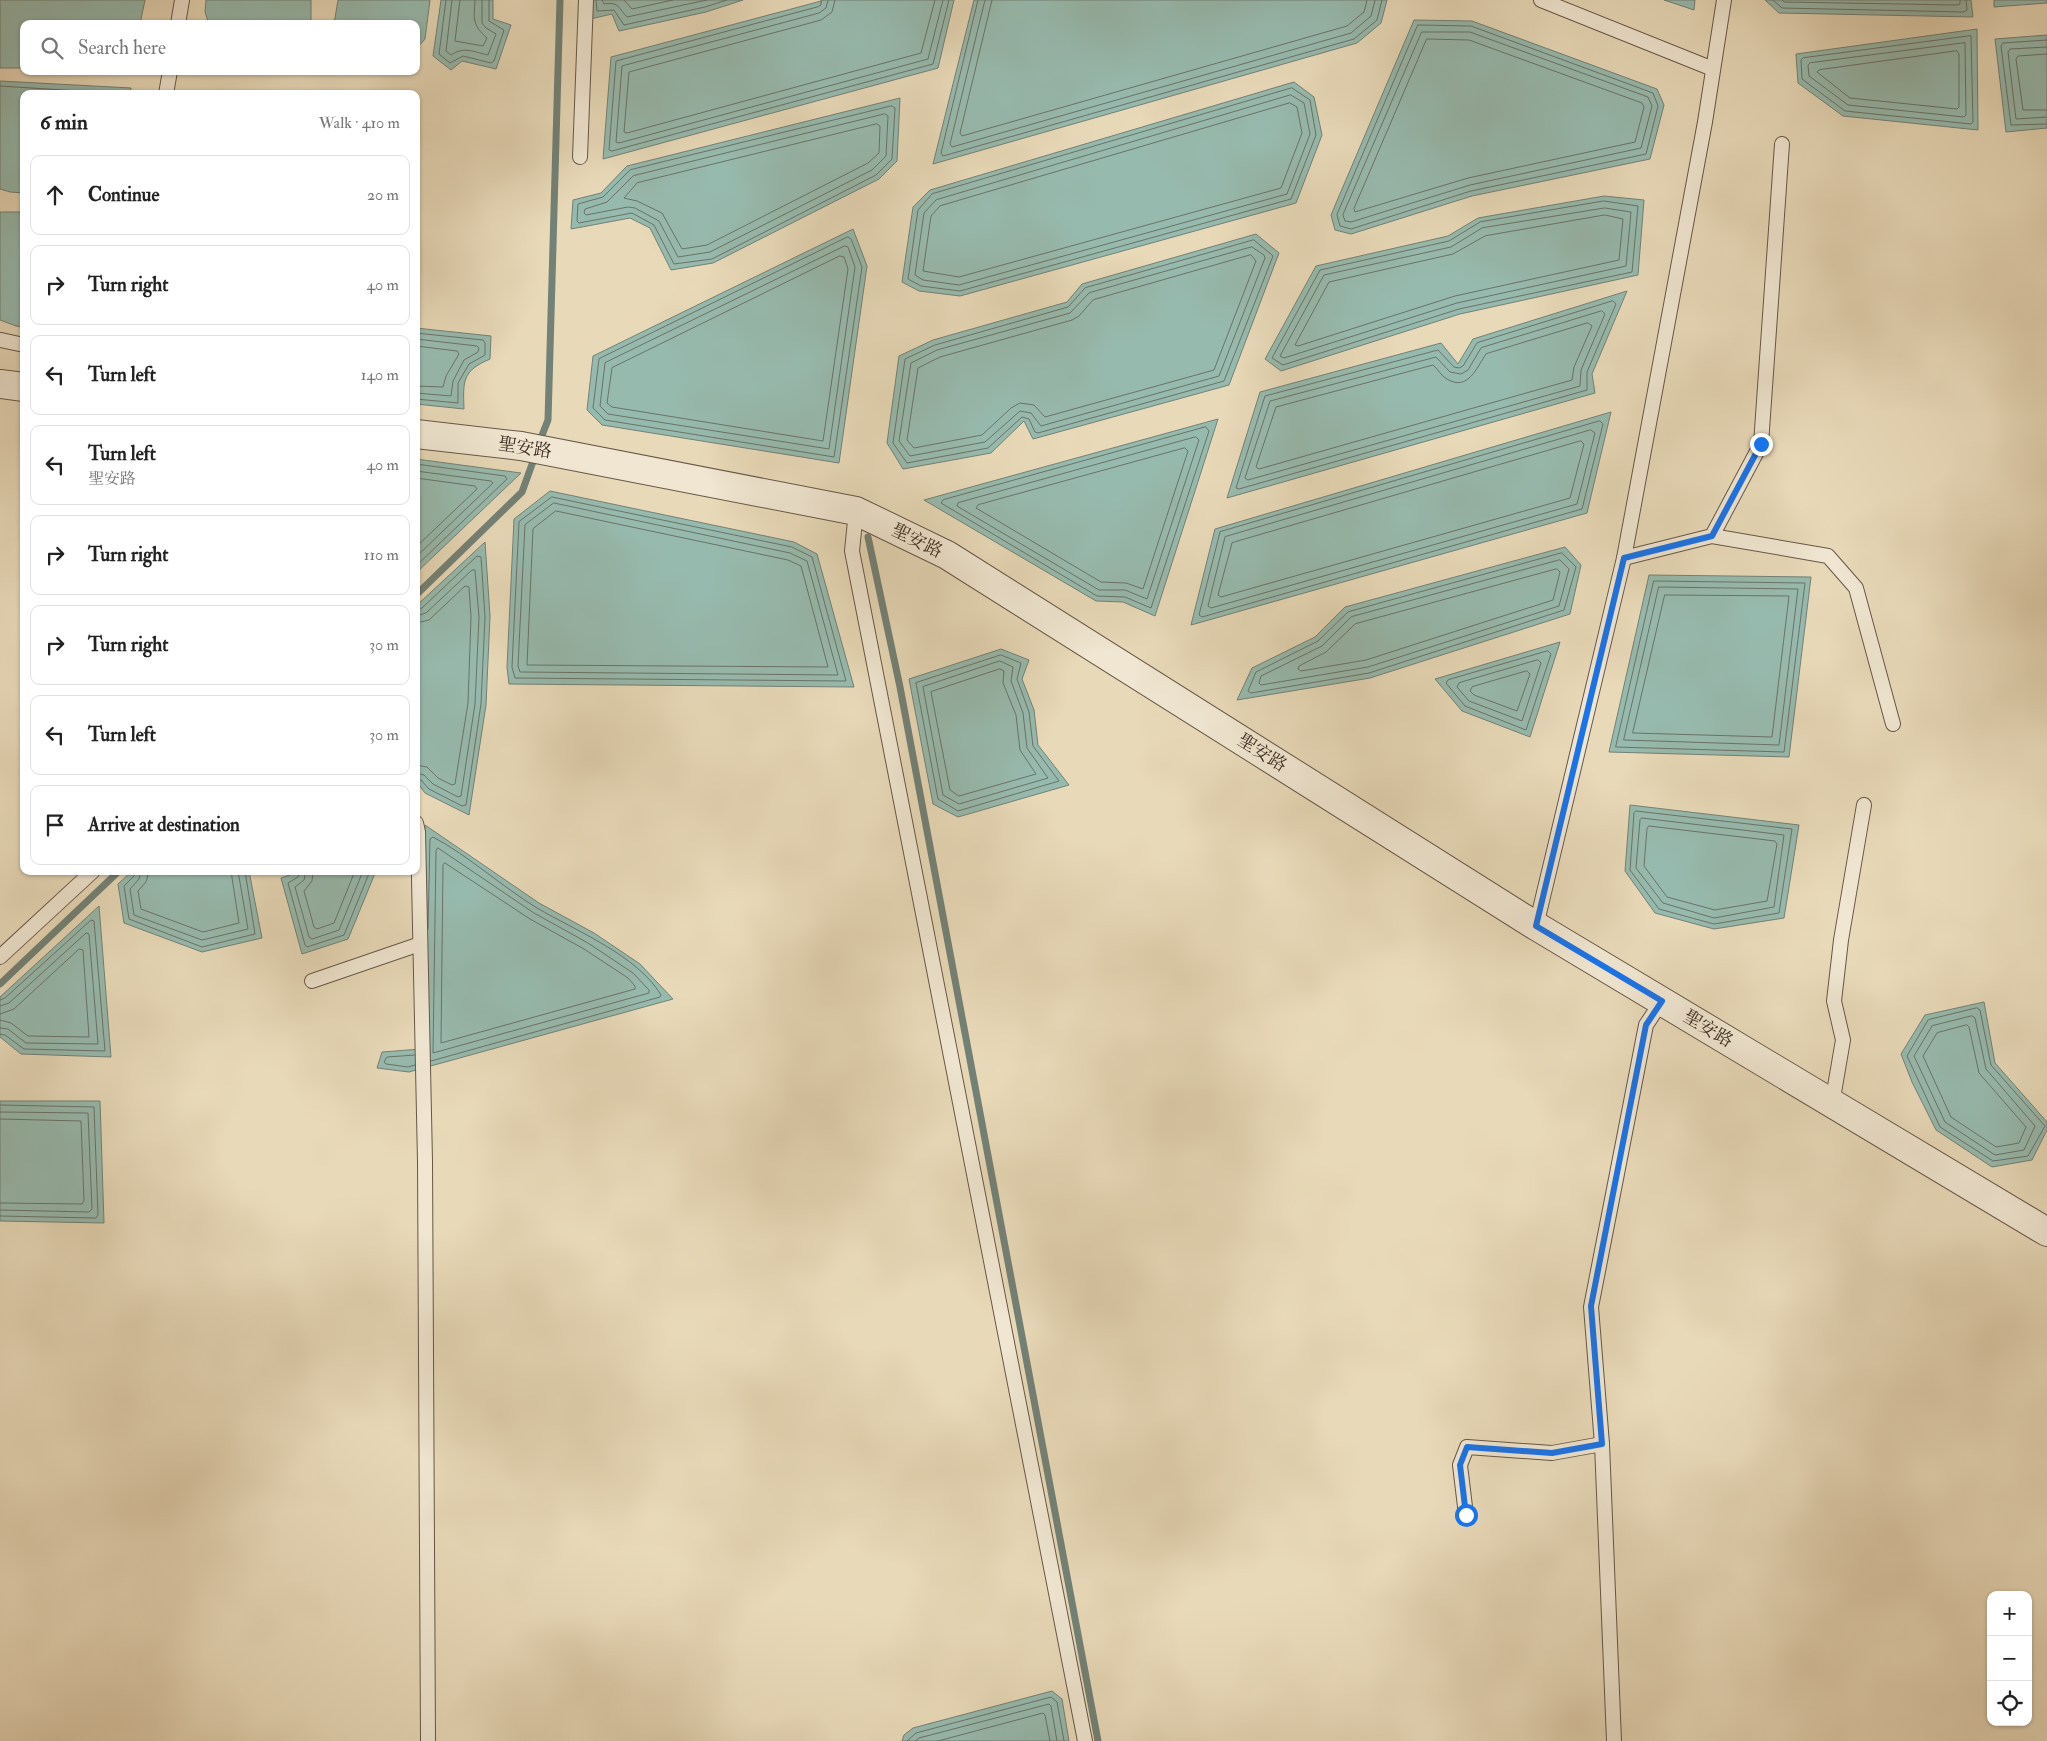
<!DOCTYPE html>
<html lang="en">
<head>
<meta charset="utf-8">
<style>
  :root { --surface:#fff; --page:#f2f2f2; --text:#222; --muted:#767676; --line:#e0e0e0 }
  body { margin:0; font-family:"IM FELL Double Pica","Noto Serif TC",serif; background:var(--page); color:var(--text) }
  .controls { position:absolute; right:15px; bottom:15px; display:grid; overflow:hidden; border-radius:10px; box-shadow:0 1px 4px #0004 }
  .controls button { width:45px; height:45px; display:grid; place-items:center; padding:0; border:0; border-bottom:1px solid var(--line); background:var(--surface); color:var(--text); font:25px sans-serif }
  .stop { position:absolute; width:15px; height:15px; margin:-11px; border:4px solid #1a73e8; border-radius:50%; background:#fff }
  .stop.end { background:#1a73e8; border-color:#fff; box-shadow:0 1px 5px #0008 }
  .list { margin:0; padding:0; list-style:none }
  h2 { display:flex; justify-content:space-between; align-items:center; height:65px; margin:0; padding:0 20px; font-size:21px }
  h2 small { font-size:16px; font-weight:400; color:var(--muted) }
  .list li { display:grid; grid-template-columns:32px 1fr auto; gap:15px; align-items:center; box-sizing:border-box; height:80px; margin:0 10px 10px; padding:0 10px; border:1px solid var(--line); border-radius:10px }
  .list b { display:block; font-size:19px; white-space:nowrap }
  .list p { margin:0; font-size:16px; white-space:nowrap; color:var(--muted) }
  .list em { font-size:16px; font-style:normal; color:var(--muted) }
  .icon { flex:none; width:28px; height:28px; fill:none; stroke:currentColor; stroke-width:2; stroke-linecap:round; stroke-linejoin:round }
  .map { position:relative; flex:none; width:2047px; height:1741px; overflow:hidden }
  .search { position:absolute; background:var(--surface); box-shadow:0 1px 4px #0004; left:20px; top:20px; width:400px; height:55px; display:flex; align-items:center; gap:12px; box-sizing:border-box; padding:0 18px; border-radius:10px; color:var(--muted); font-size:19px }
  .panel { position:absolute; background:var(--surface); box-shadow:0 1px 4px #0004; left:20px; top:90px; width:400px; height:785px; border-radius:10px }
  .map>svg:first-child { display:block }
  .water { fill:#97baae; stroke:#738176 }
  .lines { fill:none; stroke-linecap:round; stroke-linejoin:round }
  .shore { stroke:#6a7368; stroke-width:1 }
  .stream { stroke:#738176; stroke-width:7 }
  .service-casing { stroke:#675748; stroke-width:16 }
  .tertiary-casing { stroke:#675748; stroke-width:30 }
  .service { stroke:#f0e6d1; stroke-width:14 }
  .tertiary { stroke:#f0e6d1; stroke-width:28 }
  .route { stroke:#1a73e8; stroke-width:6 }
  .labels { text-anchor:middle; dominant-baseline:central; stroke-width:5; stroke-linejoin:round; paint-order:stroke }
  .street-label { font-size:18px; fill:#3c2c22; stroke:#f0e6d1 }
</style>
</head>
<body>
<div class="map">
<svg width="2047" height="1741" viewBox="0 0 2047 1741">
  <rect width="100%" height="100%" fill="#e8d9b8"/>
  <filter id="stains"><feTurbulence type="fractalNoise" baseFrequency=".004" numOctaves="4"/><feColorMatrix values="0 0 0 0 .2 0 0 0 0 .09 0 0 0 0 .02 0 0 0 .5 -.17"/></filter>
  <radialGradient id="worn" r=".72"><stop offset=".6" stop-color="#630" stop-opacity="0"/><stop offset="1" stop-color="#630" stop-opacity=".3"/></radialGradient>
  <g class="water">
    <polygon points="0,0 145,0 140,24 24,24 24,68 0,68"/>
    <polygon points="206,0 311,0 311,24 209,24 205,12"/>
    <polygon points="338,0 430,0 425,39 416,49 416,24 334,24"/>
    <polygon points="441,0 493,0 493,19 511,25 496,69 462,61 451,70 433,56"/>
    <polygon points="591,0 743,0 706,12 619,31 612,14 590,19"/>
    <polygon points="825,0 954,0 938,68 603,159 611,57"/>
    <polygon points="974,0 1387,0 1381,23 1357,43 933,164"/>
    <polygon points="1664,0 1695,0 1694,10"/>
    <polygon points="1765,0 1971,0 1973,17 1779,13"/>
    <polygon points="1994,0 2047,0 2047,3 1994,7"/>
    <polygon points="1414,20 1472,21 1657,89 1664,105 1650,159 1472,196 1351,234 1335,230 1331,215"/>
    <polygon points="1977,29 1978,130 1843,116 1798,83 1796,54"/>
    <polygon points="2047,35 2047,128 2006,132 1995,39"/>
    <polygon points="0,81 131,88 130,94 24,94 24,193 10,192 0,189"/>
    <polygon points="1294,82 1314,97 1322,135 1296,203 960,296 919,291 902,282 913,207 930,190"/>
    <polygon points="900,98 897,161 879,179 713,263 671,270 650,228 630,218 571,229 573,200 601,193 627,166"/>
    <polygon points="1604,196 1644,200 1638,275 1460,314 1281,371 1265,359 1316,266 1448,236 1478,218"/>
    <polygon points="0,212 24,212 24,327 16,326 0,320"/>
    <polygon points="853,229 867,266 839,463 602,425 587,410 593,356"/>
    <polygon points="1256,234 1279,253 1229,385 1033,439 1024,421 991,453 903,469 887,443 899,356 933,340 1067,302 1082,284"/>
    <polygon points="1627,291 1592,374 1595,393 1227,498 1260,392 1441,343 1458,364 1473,339"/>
    <path d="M416,328l75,8 -1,23c-28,12 -27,22 -26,50l-48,-5z"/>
    <polygon points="1611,412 1587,513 1191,625 1215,529"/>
    <polygon points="1218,419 1155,616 1123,602 1096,601 924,500"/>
    <polygon points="416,459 521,473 416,573"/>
    <polygon points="550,491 794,542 817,554 854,687 509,684 507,667 514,519"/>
    <polygon points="485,542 490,616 486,705 469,815 425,793 416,781 416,606"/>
    <polygon points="1565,547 1581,565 1570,614 1370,678 1237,700 1252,668 1315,637 1345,607"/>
    <polygon points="1649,575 1811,577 1789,757 1609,752"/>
    <polygon points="1560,642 1530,737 1462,711 1435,679"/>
    <polygon points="1001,649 1029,660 1022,679 1034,710 1038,745 1069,785 958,817 933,804 909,679"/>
    <polygon points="1630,805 1799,825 1784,918 1714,929 1655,913 1625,871"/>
    <polygon points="425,825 539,903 594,933 640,964 673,999 409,1072 377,1068 382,1052 421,1049"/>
    <polygon points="132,871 249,871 262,938 202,952 124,923 118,884"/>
    <polygon points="301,871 376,871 348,939 302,954 281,878"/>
    <polygon points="99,906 111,1057 21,1054 0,1037 0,997"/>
    <polygon points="1984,1002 1995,1063 2047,1122 2047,1130 2032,1160 1992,1167 1936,1130 1912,1082 1901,1054 1925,1015"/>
    <polygon points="0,1101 100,1101 104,1223 0,1221"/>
    <polygon points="1052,1691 1062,1699 1069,1741 902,1741 904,1735 913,1728"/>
  </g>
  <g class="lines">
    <g class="shore">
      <polyline points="446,0 439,54 450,63 463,56 491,63 494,61 504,30 489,21 489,0"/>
      <path d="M452,0l-6,51 5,4c13,-9 23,-3 37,0l8,-21 -10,-6 -4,-5v-23"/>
      <path d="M460,0l-5,41 28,5 4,-8c-15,-13 -13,-19 -12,-38"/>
      <polyline points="596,0 597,11 614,10 624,25 705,7 727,0"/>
      <path d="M602,0l2,4c15,-3 15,5 23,13l80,-17"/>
      <polyline points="624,0 632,9 673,0"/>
      <polyline points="821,0 821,5 817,7 616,61 609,150 612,151 933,64 949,0"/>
      <polyline points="828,0 826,8 819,13 622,66 616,142 619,143 928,59 943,0"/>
      <polyline points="835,0 832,12 821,20 629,72 624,132 627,133 921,53 935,0"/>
      <polyline points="978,0 941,153 943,156 1354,39 1377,20 1382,0"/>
      <polyline points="985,0 950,144 952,147 1351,33 1371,16 1375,0"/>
      <polyline points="992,0 960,133 962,136 1347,26 1364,12 1367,0"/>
      <polyline points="1773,0 1782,8 1964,12 1967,10 1966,0"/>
      <polyline points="1782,0 1784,2 1957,5 1960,4 1960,0"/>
      <polygon points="1418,25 1471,26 1653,93 1658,106 1646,154 1471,191 1351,229 1340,226 1337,215"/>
      <polygon points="1422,32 1470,32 1648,97 1652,106 1641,148 1470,185 1351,222 1345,221 1343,215"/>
      <polygon points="1971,36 1973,122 1971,124 1845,111 1802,79 1801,60 1803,58"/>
      <polygon points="1427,39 1469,40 1642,103 1644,107 1635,142 1468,178 1355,212 1354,209"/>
      <polyline points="2047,40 2003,43 2001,46 2011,125 2047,124"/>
      <polygon points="1965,43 1966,115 1964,117 1848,105 1809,76 1808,65 1810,63"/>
      <polyline points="2047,47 2010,49 2008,52 2016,119 2047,117"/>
      <polygon points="1957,51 1959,54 1959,107 1957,109 1850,98 1817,72 1819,70"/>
      <polyline points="2047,54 2018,56 2016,59 2023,110 2047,110"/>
      <polyline points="0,86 125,94"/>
      <polygon points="1292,88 1310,100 1316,135 1291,199 960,291 921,286 908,279 918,210 932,194"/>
      <polygon points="1291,95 1304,103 1310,134 1287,194 959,285 923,280 915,275 924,213 936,200"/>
      <polygon points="1290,103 1297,107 1302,133 1281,188 959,277 923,271 931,216 940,206"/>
      <polygon points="892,106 895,108 892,159 876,175 712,259 674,264 654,225 632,213 579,223 577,221 578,204 603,197 630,170"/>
      <polygon points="885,114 888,116 886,156 872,170 710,252 678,257 659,221 635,208 628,207 586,215 584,213 585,209 607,202 633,176"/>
      <polygon points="877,124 880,126 879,153 868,163 707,245 682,249 662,213 637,201 624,198 637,183"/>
      <polygon points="1604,201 1638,206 1632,272 1459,309 1283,365 1272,358 1320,270 1449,241 1480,222"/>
      <polygon points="1605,208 1631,212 1626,266 1457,303 1284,358 1280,356 1324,275 1451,247 1482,228"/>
      <polygon points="1605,215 1623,219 1619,260 1455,296 1298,346 1295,345 1329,282 1453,254 1485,236"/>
      <polygon points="848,237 851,239 862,267 834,457 605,420 593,408 599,359"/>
      <polygon points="1254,240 1273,256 1224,381 1038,433 1035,432 1029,419 1022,417 988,448 907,463 893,443 905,359 935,345 1068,307 1085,288"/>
      <polygon points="845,246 848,247 855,267 829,449 608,414 600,406 605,363"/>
      <polygon points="1252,247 1264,255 1265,258 1219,376 1041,426 1031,413 1020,411 985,442 910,456 899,441 911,363 937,350 1070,313 1089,293"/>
      <polygon points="1251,255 1256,261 1214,370 1045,417 1034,405 1020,403 1011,408 982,435 914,448 907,440 918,368 940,357 1072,320 1079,316 1093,300"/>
      <polygon points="840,256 844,257 848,269 823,441 612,407 607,403 612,368"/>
      <polygon points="1613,301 1616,304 1587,372 1587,390 1239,489 1236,488 1265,396 1438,350 1454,367 1459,368 1463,366 1477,343"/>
      <polygon points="1602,311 1605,314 1581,370 1580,386 1248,480 1245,478 1270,401 1436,357 1450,372 1461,374 1468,370 1481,348"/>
      <path d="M1588,323l4,3 -18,41 -2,13 -313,89 -3,-2 20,-60 157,-42c5,4 8,11 14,14 21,13 30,-12 39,-25z"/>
      <polyline points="416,333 483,340 485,343 485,355 469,364 458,383 458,403 416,399"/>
      <polyline points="416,339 477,346 479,348 478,352 464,360 453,381 451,396 416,393"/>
      <polyline points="416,346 457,351 459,354 446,376 443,387 416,386"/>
      <polygon points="1600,421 1603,424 1582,509 1202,617 1199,615 1220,532"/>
      <polygon points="1206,427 1209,431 1151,608 1125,597 1097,596 941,503 943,500"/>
      <polygon points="1591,430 1595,433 1577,504 1211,608 1208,606 1225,537"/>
      <polygon points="1196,437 1199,440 1147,599 1125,590 1099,590 957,506 958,503"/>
      <polygon points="1581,441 1584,444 1570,498 1221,597 1218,595 1232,543"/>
      <polygon points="1185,448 1188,451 1143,589 1126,583 1101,582 976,508 978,505"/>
      <polyline points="416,464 505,476 507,479 416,566"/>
      <polyline points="416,471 491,481 493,483 416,557"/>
      <polyline points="416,478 475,486 477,489 416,547"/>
      <polygon points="552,497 792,547 812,557 846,681 515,678 512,667 519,522"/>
      <polygon points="554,503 790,553 807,561 838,675 520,672 518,666 525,525"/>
      <polygon points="556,511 788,560 801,566 828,667 527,665 533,529"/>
      <polygon points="1562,553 1576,567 1564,610 1369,673 1251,693 1248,691 1256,672 1318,641 1348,612"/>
      <polygon points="1560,560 1569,569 1559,606 1368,667 1261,685 1259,683 1261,676 1322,646 1351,617"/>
      <polygon points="1557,569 1560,572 1553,600 1366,660 1301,671 1298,669 1299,666 1326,652 1355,624"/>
      <polygon points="1654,581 1805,583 1784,752 1616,747"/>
      <polygon points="1659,587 1798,589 1779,745 1624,740"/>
      <polygon points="1665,595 1789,596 1772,737 1633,733"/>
      <polyline points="416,609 422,608 477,556 481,557 485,617 481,704 466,805 462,806 429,789 421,780 416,779"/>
      <polyline points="416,616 426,613 472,570 475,570 479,617 475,704 461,796 458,797 433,784 424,775 416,773"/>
      <polyline points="416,623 429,620 465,586 469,587 471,617 468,703 455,784 452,785 438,778 427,767 416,765"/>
      <polygon points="1548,651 1551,654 1526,730 1465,706 1446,683 1448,680"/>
      <polygon points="1001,655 1021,663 1017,679 1029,712 1033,746 1059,781 958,811 938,799 916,683"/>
      <polygon points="1538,660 1541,663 1522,721 1469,701 1457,687 1459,683"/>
      <polygon points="1000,661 1013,667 1011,681 1023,713 1027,748 1048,778 959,804 943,795 923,687"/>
      <polygon points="1000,669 1004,671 1003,683 1016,715 1020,750 1036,774 959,796 950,790 931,692"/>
      <polygon points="1527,671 1530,674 1517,711 1474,695 1470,691 1472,687"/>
      <polygon points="1636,811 1792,829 1779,913 1714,924 1659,909 1630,870 1634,813"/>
      <polygon points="1642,818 1784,835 1774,907 1714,918 1663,903 1636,868 1640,820"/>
      <polygon points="1649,826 1775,841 1777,844 1767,901 1715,910 1667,897 1644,866 1647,829"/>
      <polygon points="438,848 534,913 588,943 633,973 649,990 649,993 433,1053 436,851"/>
      <polygon points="445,863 530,919 584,949 628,978 635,986 635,989 441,1043 443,865"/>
      <polyline points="135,871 134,876 124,886 129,919 202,947 255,934 245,871"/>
      <polyline points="141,871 139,879 130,889 134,915 202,940 248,929 238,871"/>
      <polyline points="149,871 146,882 138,891 141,909 203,932 239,923 231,871"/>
      <polyline points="300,871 298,877 288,883 305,945 307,947 344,935 370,871"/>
      <polyline points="306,871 304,880 295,887 309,937 312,939 339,930 363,871"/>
      <polyline points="313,871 312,881 304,891 314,927 317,929 334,923 355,871"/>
      <path d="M428,929l2,-90 3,-2c36,19 68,49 104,71 39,23 100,47 124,87l-1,2 -229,64"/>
      <polyline points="0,1000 5,998 91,920 94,921 105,1051 24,1049 5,1035 0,1034"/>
      <polyline points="0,1006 9,1003 86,933 89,934 98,1044 26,1043 8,1029 0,1028"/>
      <polygon points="1977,1008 1980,1010 1991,1065 2045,1126 2028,1156 1993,1161 1940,1127 1907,1056 1928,1020"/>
      <polyline points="0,1014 14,1009 79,949 83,950 89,1037 28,1036 11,1023 0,1020"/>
      <polygon points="1972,1016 1975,1018 1986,1069 2035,1126 2024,1150 1995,1155 1945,1122 1914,1056 1932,1026"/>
      <polygon points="1967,1025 1969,1027 1979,1073 2026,1127 2019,1143 1996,1147 1951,1117 1923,1056 1937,1033"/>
      <polyline points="415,1055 387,1057 384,1062 386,1064 408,1067 415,1065"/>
      <polyline points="0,1105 94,1107 98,1215 96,1218 0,1216"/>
      <polyline points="0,1112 88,1113 92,1209 89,1212 0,1210"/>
      <polyline points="0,1119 81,1121 84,1201 82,1204 0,1203"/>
      <polyline points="907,1741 916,1733 1051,1697 1057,1702 1064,1741"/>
      <polyline points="915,1741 919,1738 1049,1704 1051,1706 1057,1741"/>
      <polyline points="938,1741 1043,1713 1045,1715 1050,1741"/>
    </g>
    <g class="stream">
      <polyline points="539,443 548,420 560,0"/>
      <polyline points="868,537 900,687 1098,1741"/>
      <polyline points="416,595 522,492 535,456"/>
      <polyline points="0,984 119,871"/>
    </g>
    <g class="service-casing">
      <g id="service">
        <polyline points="1541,0 1713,69"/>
        <polyline points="178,24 182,0"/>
        <polyline points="166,94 170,71"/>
        <polyline points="580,157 586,0"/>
        <polyline points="1,340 24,345"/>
        <polyline points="856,511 852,551 1085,1741"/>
        <polyline points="1712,536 1761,444 1782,144"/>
        <polyline points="1624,558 1712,536 1828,556 1856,588 1893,724"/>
        <polyline points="416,823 418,832 425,1161 428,1741"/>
        <polyline points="1536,926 1624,558 1705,122 1724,0"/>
        <polyline points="0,957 93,871"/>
        <polyline points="312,981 420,944"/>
        <polyline points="1832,1104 1843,1040 1834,1001 1841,940 1864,805"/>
        <polyline points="1466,1515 1460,1465 1467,1447 1552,1453 1602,1444"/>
        <polyline points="1614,1741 1602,1444 1591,1307 1646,1025 1662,1001"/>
      </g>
    </g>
    <g class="tertiary-casing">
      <g id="tertiary">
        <polyline points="0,384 24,387"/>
        <polyline points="416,434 521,446 856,511 947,555 1536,926 2047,1232"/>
      </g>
    </g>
    <use href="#service" class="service"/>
    <use href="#tertiary" class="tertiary"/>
  </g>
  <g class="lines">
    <polyline class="route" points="1466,1515 1460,1465 1467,1447 1552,1453 1602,1444 1591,1306 1646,1025 1662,1001 1536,926 1624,558 1712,536 1761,444"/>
  </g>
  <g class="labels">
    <g class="street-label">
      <text transform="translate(525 448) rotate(9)">聖安路</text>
      <text transform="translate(917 541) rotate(26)">聖安路</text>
      <text transform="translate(1262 753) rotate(32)">聖安路</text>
      <text transform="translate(1708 1029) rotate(31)">聖安路</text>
    </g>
  </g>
  <rect width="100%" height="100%" filter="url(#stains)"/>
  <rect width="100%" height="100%" fill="url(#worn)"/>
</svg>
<div class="controls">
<button>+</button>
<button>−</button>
<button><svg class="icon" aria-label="locate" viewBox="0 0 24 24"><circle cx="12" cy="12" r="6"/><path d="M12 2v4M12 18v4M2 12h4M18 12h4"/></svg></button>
</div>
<div class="stop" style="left:1466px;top:1515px"></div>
<div class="stop end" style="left:1761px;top:444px"></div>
<div class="search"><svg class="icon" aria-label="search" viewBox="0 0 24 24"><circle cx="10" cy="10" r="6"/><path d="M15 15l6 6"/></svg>Search here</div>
<section class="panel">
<h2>6 min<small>Walk · 410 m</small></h2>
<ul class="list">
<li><svg class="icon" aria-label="ahead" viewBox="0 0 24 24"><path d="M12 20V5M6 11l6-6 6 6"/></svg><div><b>Continue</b></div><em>20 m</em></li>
<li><svg class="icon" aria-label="right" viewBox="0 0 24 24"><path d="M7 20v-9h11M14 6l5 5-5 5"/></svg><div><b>Turn right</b></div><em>40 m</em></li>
<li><svg class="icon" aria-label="left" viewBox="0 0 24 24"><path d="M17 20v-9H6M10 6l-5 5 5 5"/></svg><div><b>Turn left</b></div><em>140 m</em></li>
<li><svg class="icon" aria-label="left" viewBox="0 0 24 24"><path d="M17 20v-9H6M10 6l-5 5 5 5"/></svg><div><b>Turn left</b><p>聖安路</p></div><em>40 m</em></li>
<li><svg class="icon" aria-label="right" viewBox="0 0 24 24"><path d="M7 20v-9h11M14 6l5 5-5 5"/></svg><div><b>Turn right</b></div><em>110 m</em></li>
<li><svg class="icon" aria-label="right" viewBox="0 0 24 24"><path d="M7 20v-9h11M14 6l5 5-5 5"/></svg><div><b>Turn right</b></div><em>30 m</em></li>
<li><svg class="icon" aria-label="left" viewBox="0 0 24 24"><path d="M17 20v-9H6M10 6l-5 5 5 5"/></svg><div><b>Turn left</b></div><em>30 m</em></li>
<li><svg class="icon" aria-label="arrive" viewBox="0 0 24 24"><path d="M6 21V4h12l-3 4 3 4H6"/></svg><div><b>Arrive at destination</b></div></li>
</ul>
</section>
</div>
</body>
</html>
